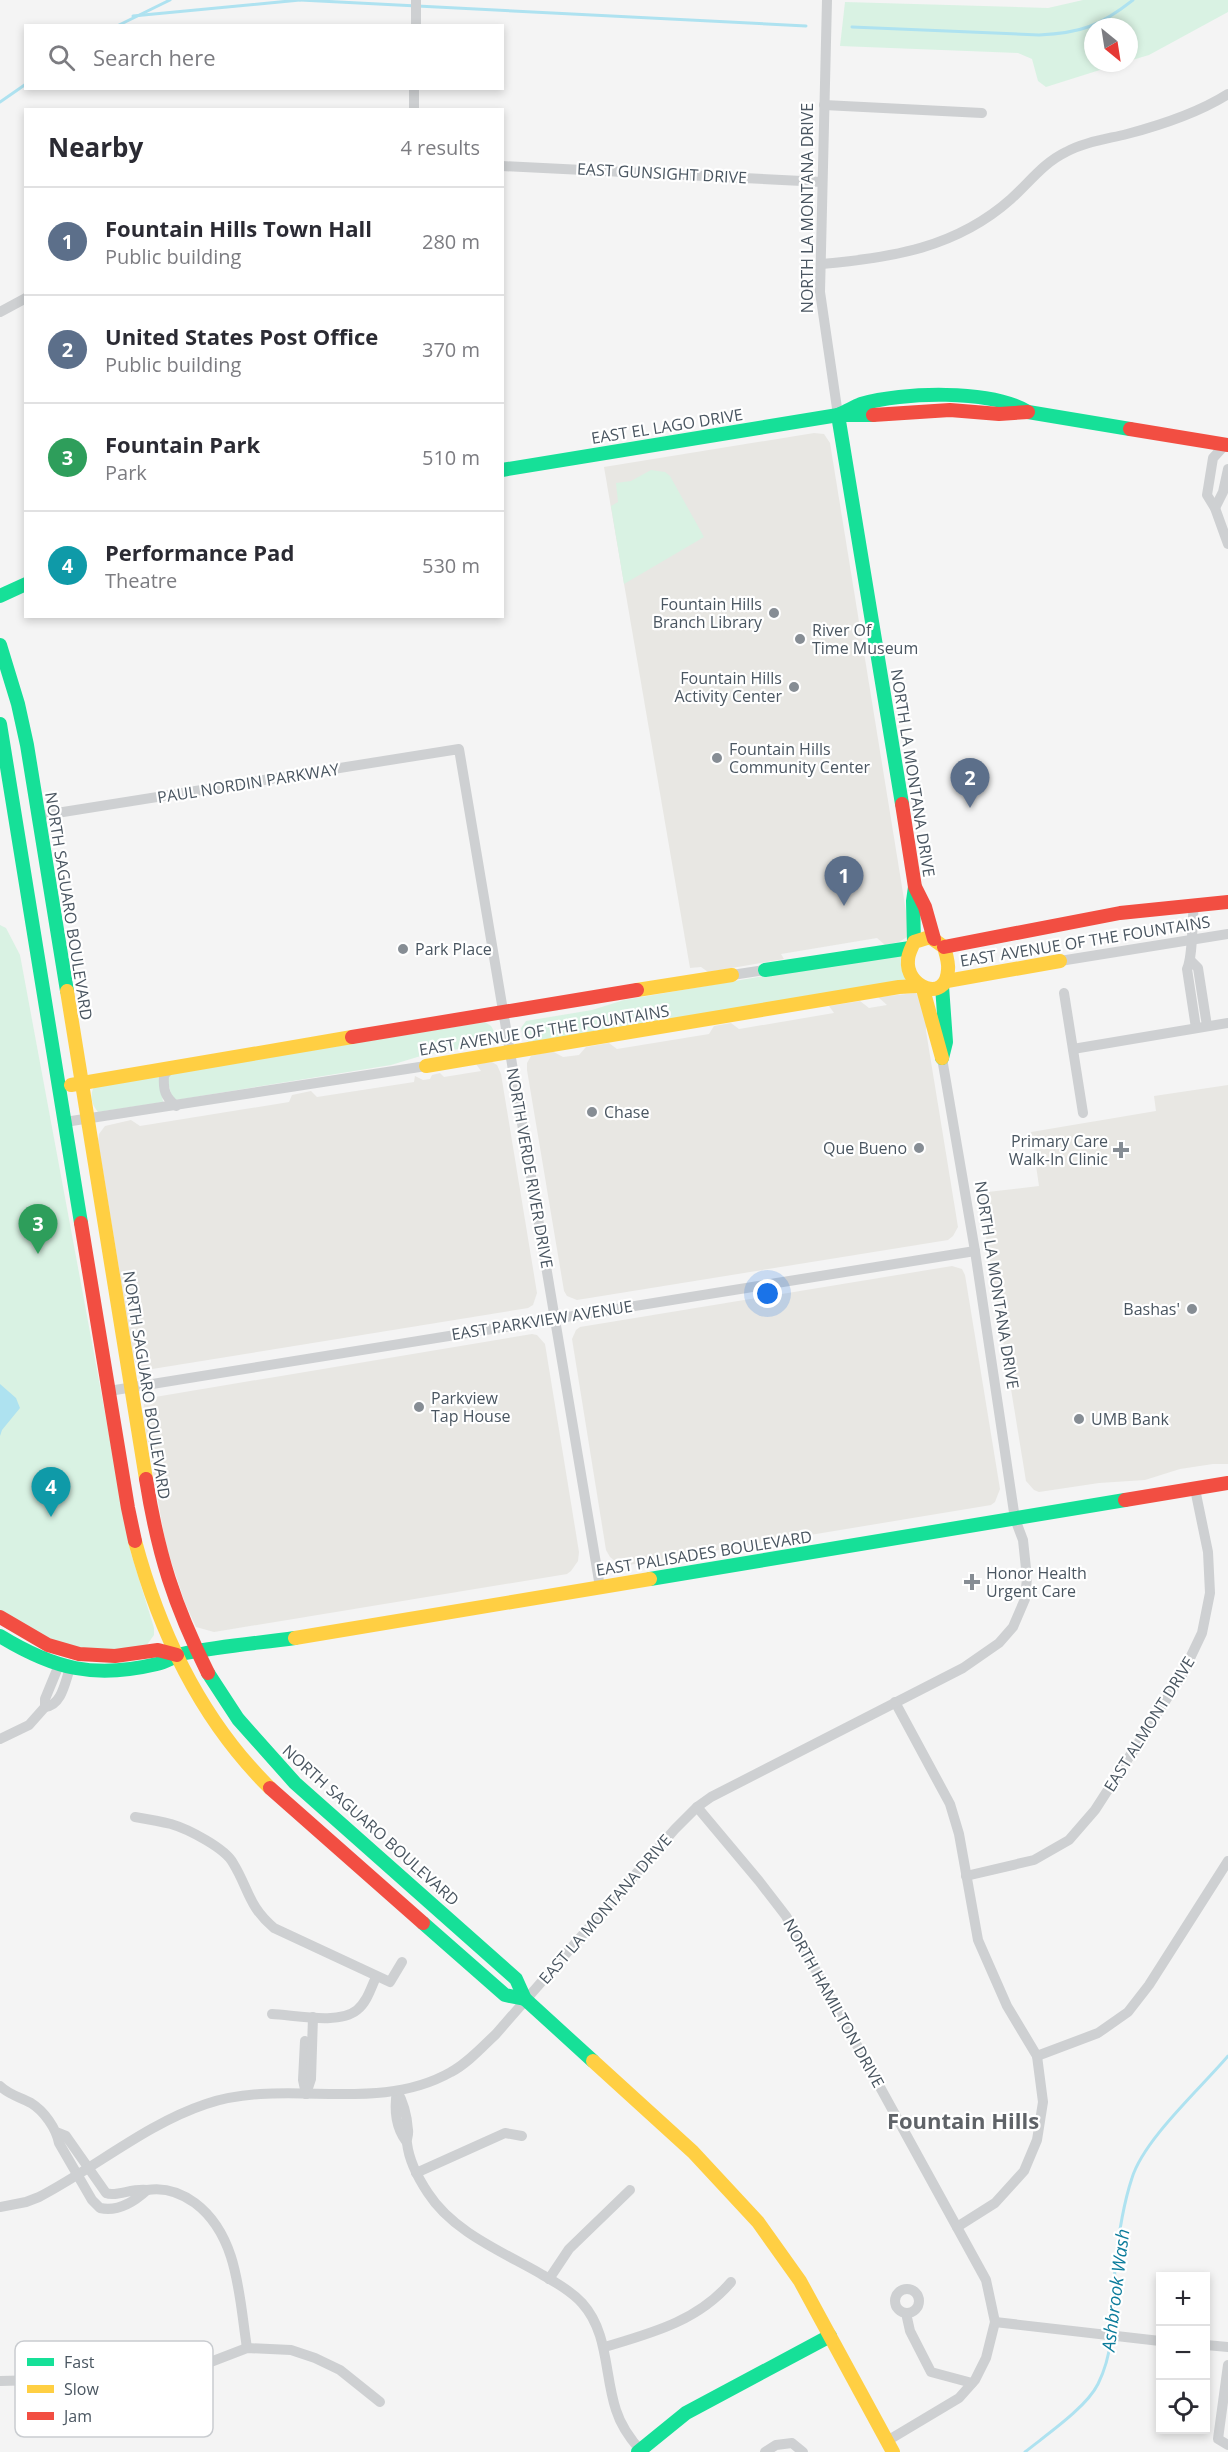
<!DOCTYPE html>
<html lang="en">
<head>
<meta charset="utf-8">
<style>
  :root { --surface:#fff; --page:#f2f2f3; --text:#2b2b33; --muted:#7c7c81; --line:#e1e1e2; --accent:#868d94 }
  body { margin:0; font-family:"Open Sans",sans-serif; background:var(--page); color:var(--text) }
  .controls { position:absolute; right:18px; bottom:18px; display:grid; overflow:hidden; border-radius:0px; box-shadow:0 3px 9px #0003 }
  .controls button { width:54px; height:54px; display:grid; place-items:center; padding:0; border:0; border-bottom:2px solid var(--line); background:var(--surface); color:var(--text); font:30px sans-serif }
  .compass { position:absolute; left:1084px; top:18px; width:54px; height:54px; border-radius:50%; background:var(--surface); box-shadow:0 3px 9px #0003; rotate:150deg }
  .you { position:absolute; left:768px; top:1294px; width:21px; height:21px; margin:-15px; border:4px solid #fff; border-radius:50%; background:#1a73e8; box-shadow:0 0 0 9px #1a73e833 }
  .badge { display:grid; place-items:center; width:39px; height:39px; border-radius:50%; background:var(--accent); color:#fff; font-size:20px; font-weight:700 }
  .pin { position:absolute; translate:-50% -50px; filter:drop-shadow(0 2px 3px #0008) }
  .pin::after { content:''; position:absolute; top:32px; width:21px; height:18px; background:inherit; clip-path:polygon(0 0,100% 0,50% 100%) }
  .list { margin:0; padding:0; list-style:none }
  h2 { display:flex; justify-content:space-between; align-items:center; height:78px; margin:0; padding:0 24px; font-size:26px }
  h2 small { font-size:20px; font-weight:400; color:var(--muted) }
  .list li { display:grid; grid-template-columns:39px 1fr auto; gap:18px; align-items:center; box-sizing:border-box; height:108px; padding:0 24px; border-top:2px solid var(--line) }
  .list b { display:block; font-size:22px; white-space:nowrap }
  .list p { margin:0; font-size:20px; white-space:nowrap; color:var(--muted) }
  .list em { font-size:20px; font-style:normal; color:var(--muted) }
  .icon { flex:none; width:33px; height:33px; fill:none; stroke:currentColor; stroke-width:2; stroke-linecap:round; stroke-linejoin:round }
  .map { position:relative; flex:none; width:1228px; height:2452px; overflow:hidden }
  .search { position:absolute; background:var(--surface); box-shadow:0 3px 9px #0003; left:24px; top:24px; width:480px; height:66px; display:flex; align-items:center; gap:15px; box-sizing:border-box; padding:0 21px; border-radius:0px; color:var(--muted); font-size:22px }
  .panel { position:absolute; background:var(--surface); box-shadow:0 3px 9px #0003; left:24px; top:108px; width:480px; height:510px; border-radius:0px }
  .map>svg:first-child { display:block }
  .commercial { fill:#e8e7e3 }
  .green { fill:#d9f2e3 }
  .water { fill:#aee2f0 }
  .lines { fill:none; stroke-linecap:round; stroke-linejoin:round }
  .stream { stroke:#aee2f0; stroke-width:3 }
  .street { stroke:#ced0d2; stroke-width:10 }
  .fast { stroke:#16e098; stroke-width:14 }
  .slow { stroke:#ffcf43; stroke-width:14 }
  .jam { stroke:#f24e42; stroke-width:14 }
  .poi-dot { fill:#868d94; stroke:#fff; stroke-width:2 }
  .labels { text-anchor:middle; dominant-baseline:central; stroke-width:4.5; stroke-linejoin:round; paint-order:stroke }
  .street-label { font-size:16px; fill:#4a5661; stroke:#fff }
  .poi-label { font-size:16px; fill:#4a5661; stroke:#fff; text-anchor:start }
  .water-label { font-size:18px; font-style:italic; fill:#0c7c9b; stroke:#fff }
  .district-label { font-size:22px; font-weight:bold; fill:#5f6368; stroke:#fff }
  .key { fill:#fff; stroke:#c9ccd0; stroke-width:1.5 }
  .key-label { font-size:16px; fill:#4a5661 }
</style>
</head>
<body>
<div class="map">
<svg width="1228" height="2452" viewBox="0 0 1228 2452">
  <rect width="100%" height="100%" fill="#f4f4f4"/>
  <g class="commercial">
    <polygon points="814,433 824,434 830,443 909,930 907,937 899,942 885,945 877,938 781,954 784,959 708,972 701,967 690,968 604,467"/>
    <polygon points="916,993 920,996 926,1012 926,1031 958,1227 953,1236 948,1240 577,1300 567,1296 564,1291 527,1070 527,1063 531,1056 552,1051 563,1057 579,1055 586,1047 609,1043 617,1049 709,1034 714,1026 731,1023 739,1029 834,1013 829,1006 860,1001 869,1008 887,1005 878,997"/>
    <polygon points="492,1062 497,1065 501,1074 537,1293 533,1305 528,1308 146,1370 137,1364 134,1360 98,1141 99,1134 105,1126 131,1120 140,1126 289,1102 292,1095 311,1091 317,1097 414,1082 415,1076 423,1080 430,1079 432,1075 440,1073 444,1077 481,1071 476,1064"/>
    <polygon points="1228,1085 1228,1464 1213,1464 1180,1469 1145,1480 1099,1483 1039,1492 1034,1490 1026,1481 979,1193 1039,1186 1031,1132 1156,1111 1154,1096"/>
    <polygon points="952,1266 962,1269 965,1275 1000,1489 995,1502 991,1505 629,1565 616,1562 610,1557 606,1550 572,1339 576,1330 580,1327"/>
    <polygon points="532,1334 537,1335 545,1344 579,1552 578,1561 571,1571 567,1574 214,1632 196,1627 185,1603 166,1546 143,1415 144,1403 149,1398"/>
  </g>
  <g class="green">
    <polygon points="1083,0 1228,0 1228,12 1149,55 1129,61 1129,27 1093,27 1093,63 1122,63 1046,87 1038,81 1032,59 1018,53 840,46 845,2 1048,8"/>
    <polygon points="651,470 665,472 670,476 704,537 624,584 611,506 618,502 616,483 631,481"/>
    <polygon points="0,925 6,928 20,955 131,1553 154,1628 154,1635 146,1646 97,1651 60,1644 0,1612"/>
    <polygon points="903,952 909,983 530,1043 523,1037 521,1028 526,1021 592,1010 624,1000"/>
    <path d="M485,1022l6,4c5,7 4,14 -3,18l-64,11 -33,10 -215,35 -4,-2 -5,-20 6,-5z"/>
    <path d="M159,1076l4,26 -65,10c-6,-7 -9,-16 -4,-25z"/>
  </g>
  <polygon class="water" points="0,1384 16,1398 20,1408 2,1430 0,1436"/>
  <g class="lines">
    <g class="stream">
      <polyline points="300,0 806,26"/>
      <polyline points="133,16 300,0"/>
      <polyline points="117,26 170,0"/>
      <path d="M852,27l187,8c42,-2 61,-9 94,-35"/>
      <polyline points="0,102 26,84"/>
      <path d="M1025,2452c21,-17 61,-44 73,-68 18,-36 15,-78 17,-117 3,-28 8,-62 17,-89 12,-39 69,-90 96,-122"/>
    </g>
    <g class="street">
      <polyline points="827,0 820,292 838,415"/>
      <polyline points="416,26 416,0"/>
      <polyline points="414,88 414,110"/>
      <polyline points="824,105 982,113"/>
      <polyline points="502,166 822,182"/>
      <path d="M821,264c70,-6 135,-16 190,-65 18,-16 32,-36 55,-47 18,-10 41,-13 61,-18 34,-9 71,-21 101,-40"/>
      <polyline points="0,312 26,298"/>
      <polyline points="1225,445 1213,458 1207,495 1215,508 1228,544"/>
      <polyline points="1215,508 1223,492 1228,469"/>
      <polyline points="38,816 459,749 600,1587"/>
      <path d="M1194,904c-2,16 -1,53 -7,65l9,59"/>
      <polyline points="1060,961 1228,934"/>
      <polyline points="1191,961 1198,968 1207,1026"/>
      <polyline points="732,975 765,970"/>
      <polyline points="1064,993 1083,1113"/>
      <polyline points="1073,1049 1228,1023"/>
      <path d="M173,1066l-9,9c-1,15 1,22 12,31"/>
      <polyline points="65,1122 426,1066"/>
      <polyline points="109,1391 975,1251"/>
      <path d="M59,1665l-14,34v8c17,-2 20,-25 25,-39"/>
      <polyline points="895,1702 950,1804 959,1834 978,1940 1007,2006 1037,2056 1043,2102 1037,2140 1024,2171 995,2203 957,2227"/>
      <polyline points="0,1739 29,1725 45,1707"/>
      <polyline points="697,1807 759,1881 786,1916 986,2280 995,2322 986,2358 975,2380 959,2398 887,2441"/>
      <path d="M135,1817c12,2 24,4 36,7 17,5 54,24 62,39 16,26 15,43 41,65l116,54 12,-20"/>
      <polyline points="966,1876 1034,1860 1069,1840 1095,1810 1182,1675 1202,1633 1210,1593 1208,1552 1195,1489"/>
      <path d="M272,2014c23,1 67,11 85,-4 10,-8 14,-22 19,-33"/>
      <polyline points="305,2041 303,2080 306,2094"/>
      <polyline points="1037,2056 1098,2033 1128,2012 1149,1985 1228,1861"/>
      <path d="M0,2086c9,9 20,11 31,17 13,8 25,25 28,40l33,57 8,8c18,4 34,-6 47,-18 -15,-2 -31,7 -41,3l-40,-57 -10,-4"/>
      <path d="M397,2091c7,12 10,25 11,39 1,5 -2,9 -1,13 2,18 11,35 21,50 25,39 75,59 113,81 14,8 30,17 41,29 27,30 22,71 34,107 5,16 15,30 26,42"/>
      <path d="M397,2091c-3,18 -2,35 9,50"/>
      <polyline points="306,2094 311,2079 313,2017"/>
      <polyline points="416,2173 505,2133 522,2136"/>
      <path d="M147,2190c18,-3 33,2 48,13 44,33 44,95 52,145"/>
      <path d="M0,2207l26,-5 13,-5c56,-29 107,-73 167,-93 80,-27 169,11 245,-32 17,-9 31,-25 45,-38l179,-205 22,-22 14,-10 252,-129 36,-25 14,-16 12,-28 2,-21 -4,-38 -8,-21 -40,-268 -33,-193"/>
      <polyline points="549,2279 569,2249 630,2190"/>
      <circle cx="907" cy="2301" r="12"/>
      <polyline points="906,2313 910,2331 931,2372 972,2383"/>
      <polyline points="995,2322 1160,2341"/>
      <polyline points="1206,2345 1228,2347"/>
      <path d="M605,2347c47,-14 93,-26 126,-65"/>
      <polyline points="1228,2365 1218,2439 1228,2445"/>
      <polyline points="0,2381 157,2377 195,2368 247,2348 291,2350 315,2358 340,2370 380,2402"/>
      <polyline points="765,2452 776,2445 792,2443 803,2452"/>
    </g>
    <g class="fast">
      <path d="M840,414c7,-3 14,-7 21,-10 41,-12 130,-15 167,8l102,17"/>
      <polyline points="838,415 902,804"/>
      <polyline points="502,470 838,415 873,415"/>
      <polyline points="0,596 26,584"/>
      <polyline points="0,645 18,704 27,745 67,991"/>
      <polyline points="0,724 81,1223"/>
      <polyline points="914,942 913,901 915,887"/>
      <polyline points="765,970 910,948"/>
      <polyline points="942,986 946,1042 942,1058"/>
      <polyline points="650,1579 1125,1500"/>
      <path d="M0,1636c54,33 94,43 157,28 10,-2 19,-9 29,-11 36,-7 73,-10 109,-15"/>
      <polyline points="208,1673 238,1719 295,1783 516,1979 525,1999 593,2061"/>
      <polyline points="423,1923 505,1995 525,1999"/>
      <polyline points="638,2452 686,2413 830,2336"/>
    </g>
    <g class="slow">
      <path d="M930,937l14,10c2,7 5,16 4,23 -2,34 -43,17 -40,-10 0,-6 4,-13 6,-18z"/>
      <polyline points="947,981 1060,961"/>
      <polyline points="923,989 942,1058"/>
      <polyline points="637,990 732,975"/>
      <polyline points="67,991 146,1479"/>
      <polyline points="426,1066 899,987 917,986"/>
      <polyline points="71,1085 352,1037"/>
      <path d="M135,1541c25,93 66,179 135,247"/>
      <polyline points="295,1638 650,1579"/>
      <polyline points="593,2061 693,2152 758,2222 800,2281 893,2452"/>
    </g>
    <g class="jam">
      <polyline points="873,415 950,410 999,414 1028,412"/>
      <polyline points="1130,429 1228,445"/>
      <polyline points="902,804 915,887 925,907 934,939"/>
      <polyline points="944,947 1120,913 1228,902"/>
      <polyline points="352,1037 637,990"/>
      <polyline points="81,1223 128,1508 135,1541"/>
      <path d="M146,1479c12,75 28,126 62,194"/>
      <polyline points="1125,1500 1228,1483"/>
      <polyline points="0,1617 48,1645 79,1654 115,1656 158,1650 177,1655"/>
      <polyline points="270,1788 423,1923"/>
    </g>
  </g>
  <g class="poi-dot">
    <circle cx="774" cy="613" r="6"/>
    <circle cx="800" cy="639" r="6"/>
    <circle cx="794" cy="687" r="6"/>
    <circle cx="717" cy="758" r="6"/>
    <circle cx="403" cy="949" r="6"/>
    <circle cx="592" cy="1112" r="6"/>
    <circle cx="919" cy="1148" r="6"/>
    <path d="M1118 1141h6v6h6v6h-6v6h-6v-6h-6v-6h6z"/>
    <circle cx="1192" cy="1309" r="6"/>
    <circle cx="419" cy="1407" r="6"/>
    <circle cx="1079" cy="1419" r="6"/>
    <path d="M969 1573h6v6h6v6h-6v6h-6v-6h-6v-6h6z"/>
  </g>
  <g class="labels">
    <g class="street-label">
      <text transform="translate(662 173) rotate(3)">EAST GUNSIGHT DRIVE</text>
      <text transform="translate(807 208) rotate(-90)">NORTH LA MONTANA DRIVE</text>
      <text transform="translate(667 426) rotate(-9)">EAST EL LAGO DRIVE</text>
      <text transform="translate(913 773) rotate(81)">NORTH LA MONTANA DRIVE</text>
      <text transform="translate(248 783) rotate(-9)">PAUL NORDIN PARKWAY</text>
      <text transform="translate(69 906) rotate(81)">NORTH SAGUARO BOULEVARD</text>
      <text transform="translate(1085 941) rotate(-9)">EAST AVENUE OF THE FOUNTAINS</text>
      <text transform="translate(544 1030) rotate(-9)">EAST AVENUE OF THE FOUNTAINS</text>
      <text transform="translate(530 1168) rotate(80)">NORTH VERDE RIVER DRIVE</text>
      <text transform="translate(997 1285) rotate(81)">NORTH LA MONTANA DRIVE</text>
      <text transform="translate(542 1320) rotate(-9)">EAST PARKVIEW AVENUE</text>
      <text transform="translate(147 1385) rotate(81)">NORTH SAGUARO BOULEVARD</text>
      <text transform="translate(704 1553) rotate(-9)">EAST PALISADES BOULEVARD</text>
      <text transform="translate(1149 1724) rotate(-58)">EAST ALMONT DRIVE</text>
      <text transform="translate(371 1825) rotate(42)">NORTH SAGUARO BOULEVARD</text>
      <text transform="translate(605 1909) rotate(-49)">EAST LA MONTANA DRIVE</text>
      <text transform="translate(834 2003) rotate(61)">NORTH HAMILTON DRIVE</text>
    </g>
    <g class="poi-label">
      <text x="762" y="604" text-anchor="end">Fountain Hills<tspan x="762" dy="18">Branch Library</tspan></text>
      <text x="812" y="630">River Of<tspan x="812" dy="18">Time Museum</tspan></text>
      <text x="782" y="678" text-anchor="end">Fountain Hills<tspan x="782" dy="18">Activity Center</tspan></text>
      <text x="729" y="749">Fountain Hills<tspan x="729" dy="18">Community Center</tspan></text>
      <text x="415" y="949">Park Place</text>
      <text x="604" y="1112">Chase</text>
      <text x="1108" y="1141" text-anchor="end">Primary Care<tspan x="1108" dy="18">Walk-In Clinic</tspan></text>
      <text x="907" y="1148" text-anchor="end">Que Bueno</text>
      <text x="1180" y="1309" text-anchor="end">Bashas'</text>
      <text x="431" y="1398">Parkview<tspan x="431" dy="18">Tap House</tspan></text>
      <text x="1091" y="1419">UMB Bank</text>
      <text x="986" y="1573">Honor Health<tspan x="986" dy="18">Urgent Care</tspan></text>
    </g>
    <g class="water-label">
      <text transform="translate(1115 2290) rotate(-83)">Ashbrook Wash</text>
    </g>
    <g class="district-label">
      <text x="963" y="2120">Fountain Hills</text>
    </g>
  </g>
  <rect x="15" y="2341" width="198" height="96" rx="9" class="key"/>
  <rect x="27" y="2358" width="27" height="8" fill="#16e098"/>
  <rect x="27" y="2385" width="27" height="8" fill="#ffcf43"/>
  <rect x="27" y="2412" width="27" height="8" fill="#f24e42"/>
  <g class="key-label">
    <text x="64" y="2368">Fast</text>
    <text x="64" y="2395">Slow</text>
    <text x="64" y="2422">Jam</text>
  </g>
</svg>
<div class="controls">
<button>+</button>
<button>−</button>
<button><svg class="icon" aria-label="locate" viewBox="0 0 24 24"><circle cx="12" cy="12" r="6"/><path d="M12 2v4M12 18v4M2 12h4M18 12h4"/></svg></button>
</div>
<svg class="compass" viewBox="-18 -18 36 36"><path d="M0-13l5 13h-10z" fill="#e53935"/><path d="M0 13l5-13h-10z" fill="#7c7c81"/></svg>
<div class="you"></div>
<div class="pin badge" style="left:844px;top:906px;background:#5c6f8a">1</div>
<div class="pin badge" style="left:970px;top:808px;background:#5c6f8a">2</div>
<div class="pin badge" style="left:38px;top:1254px;background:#2e9e5b">3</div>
<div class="pin badge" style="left:51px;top:1517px;background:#0f9aa8">4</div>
<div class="search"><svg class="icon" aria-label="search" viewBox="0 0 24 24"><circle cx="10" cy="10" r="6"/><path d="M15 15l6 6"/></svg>Search here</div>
<section class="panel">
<h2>Nearby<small>4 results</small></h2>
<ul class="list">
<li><span class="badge" style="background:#5c6f8a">1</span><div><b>Fountain Hills Town Hall</b><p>Public building</p></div><em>280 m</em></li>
<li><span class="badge" style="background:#5c6f8a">2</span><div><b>United States Post Office</b><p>Public building</p></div><em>370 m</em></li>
<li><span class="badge" style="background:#2e9e5b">3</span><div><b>Fountain Park</b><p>Park</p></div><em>510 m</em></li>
<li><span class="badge" style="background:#0f9aa8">4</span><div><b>Performance Pad</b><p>Theatre</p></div><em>530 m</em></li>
</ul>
</section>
</div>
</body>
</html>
